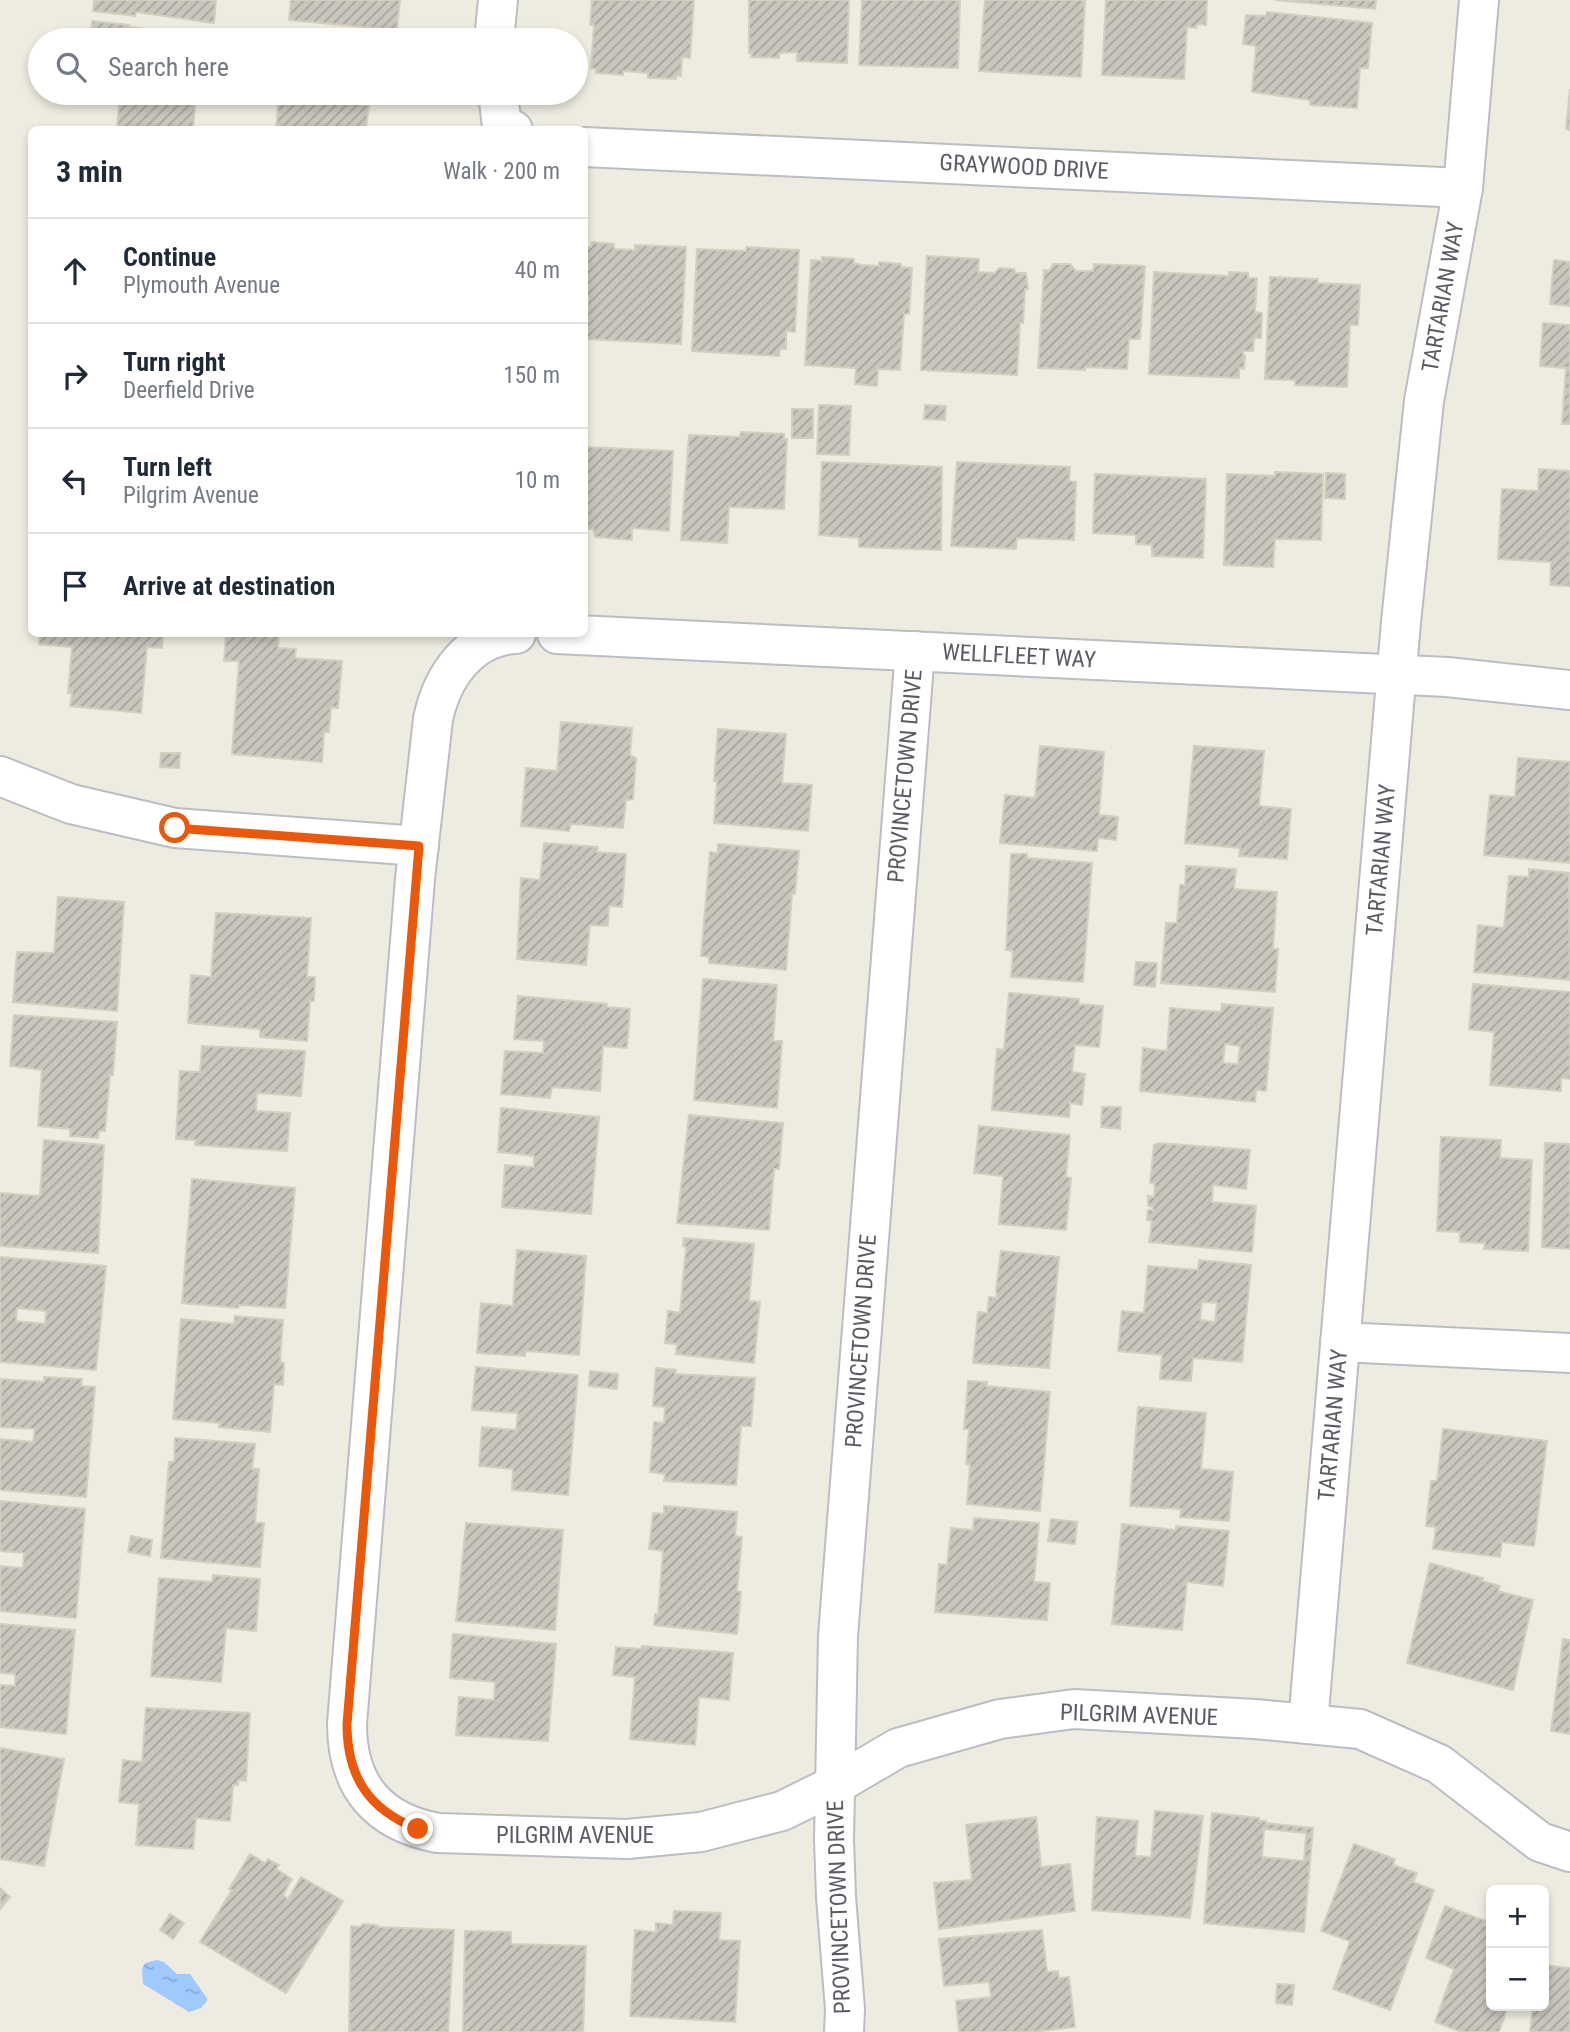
<!DOCTYPE html>
<html lang="en">
<head>
<meta charset="utf-8">
<style>
  :root { --surface:#fff; --page:#f2f2f3; --text:#1f2937; --muted:#747a83; --line:#e0e1e3 }
  body { margin:0; font-family:"Roboto Condensed",sans-serif; background:var(--page); color:var(--text) }
  .controls { position:absolute; right:21px; bottom:21px; display:grid; overflow:hidden; border-radius:10px; box-shadow:0 4px 10px #0003 }
  .controls button { width:63px; height:63px; display:grid; place-items:center; padding:0; border:0; border-bottom:2px solid var(--line); background:var(--surface); color:var(--text); font:35px sans-serif }
  .stop { position:absolute; width:21px; height:21px; margin:-16px; border:5px solid #ea580c; border-radius:50%; background:#fff }
  .stop.end { background:#ea580c; border-color:#fff; box-shadow:0 2px 7px #0008 }
  .list { margin:0; padding:0; list-style:none }
  h2 { display:flex; justify-content:space-between; align-items:center; height:91px; margin:0; padding:0 28px; font-size:30px }
  h2 small { font-size:23px; font-weight:400; color:var(--muted) }
  .list li { display:grid; grid-template-columns:46px 1fr auto; gap:21px; align-items:center; box-sizing:border-box; height:105px; padding:0 28px; border-top:2px solid var(--line) }
  .list b { display:block; font-size:26px; white-space:nowrap }
  .list p { margin:0; font-size:23px; white-space:nowrap; color:var(--muted) }
  .list em { font-size:23px; font-style:normal; color:var(--muted) }
  .icon { flex:none; width:38px; height:38px; fill:none; stroke:currentColor; stroke-width:2; stroke-linecap:round; stroke-linejoin:round }
  .map { position:relative; flex:none; width:1570px; height:2032px; overflow:hidden }
  .search { position:absolute; background:var(--surface); box-shadow:0 4px 10px #0003; left:28px; top:28px; width:560px; height:77px; display:flex; align-items:center; gap:18px; box-sizing:border-box; padding:0 24px; border-radius:38px; color:var(--muted); font-size:26px }
  .panel { position:absolute; background:var(--surface); box-shadow:0 4px 10px #0003; left:28px; top:126px; width:560px; height:511px; border-radius:10px }
  .map>svg:first-child { display:block }
  .water { fill:url(#water-ripples) }
  .building { fill:url(#building-hatch); stroke:#d3cfbe; stroke-width:2; fill-rule:evenodd }
  .lines { fill:none; stroke-linecap:round; stroke-linejoin:round }
  .minor-casing { stroke:#bbbdc4; stroke-width:42 }
  .minor { stroke:#fff; stroke-width:38 }
  .route { stroke:#ea580c; stroke-width:9 }
  .labels { text-anchor:middle; dominant-baseline:central; stroke-width:5; stroke-linejoin:round; paint-order:stroke }
  .street-label { font-size:23px; fill:#595c63; stroke:#fff }
</style>
</head>
<body>
<div class="map">
<svg width="1570" height="2032" viewBox="0 0 1570 2032">
  <defs>
    <pattern id="water-ripples" width="26" height="14" patternUnits="userSpaceOnUse" patternTransform="scale(1.75)"><rect width="26" height="14" fill="#9fcaff"/><path d="M2 4q2-2 4 0t4 0M15 11q2-2 4 0t4 0" fill="none" stroke="#85a7d2"/></pattern>
    <pattern id="building-hatch" width="6" height="6" patternUnits="userSpaceOnUse" patternTransform="scale(1.75)"><rect width="6" height="6" fill="#c9c6bd"/><path d="M-1 1l2-2M0 6l6-6M5 7l2-2" fill="none" stroke="#a6a49d"/></pattern>
  </defs>
  <rect width="100%" height="100%" fill="#eeece0"/>
  <polygon class="water" points="157,1960 164,1962 177,1974 190,1974 207,1998 207,2001 201,2008 189,2012 143,1984 142,1969 145,1963"/>
  <g class="building">
    <polygon points="94,0 216,0 214,23 136,12 135,16 93,11"/>
    <polygon points="291,0 400,0 397,30 289,20"/>
    <polygon points="592,0 694,0 690,58 682,57 681,76 676,75 676,79 648,78 648,73 623,71 623,75 596,73 596,69 591,68 594,25 590,25"/>
    <polygon points="749,0 849,0 847,63 797,61 797,52 779,53 779,58 751,57 752,53 749,53"/>
    <polygon points="862,0 960,0 958,68 859,65"/>
    <polygon points="985,0 1085,0 1081,77 979,71"/>
    <polygon points="1106,0 1207,0 1206,25 1197,24 1196,28 1187,27 1184,79 1102,75"/>
    <polygon points="1275,0 1376,0 1375,9"/>
    <polygon points="1267,12 1372,23 1368,68 1360,68 1357,108 1310,105 1310,100 1252,92 1256,46 1243,44 1246,15 1266,16"/>
    <polygon points="92,21 129,25 129,27 202,35 201,39 213,40 91,40"/>
    <polygon points="284,32 376,40 284,40"/>
    <polygon points="1570,89 1570,130 1566,129"/>
    <polygon points="120,93 196,93 193,130 117,127"/>
    <polygon points="279,93 364,93 363,105 369,105 366,128 276,130"/>
    <polygon points="592,242 614,244 614,249 635,250 635,245 686,247 681,344 586,339 588,298 584,298 584,247 591,247"/>
    <polygon points="746,247 799,250 795,332 786,331 786,349 780,349 779,356 692,351 697,249 746,251"/>
    <polygon points="927,256 979,259 978,272 995,273 999,268 1014,269 1016,273 1026,273 1028,289 1025,289 1023,323 1020,323 1017,375 921,370"/>
    <polygon points="822,257 854,259 854,263 861,265 879,266 879,262 901,264 901,267 912,268 909,314 904,314 900,370 878,369 877,386 855,384 856,368 805,365 811,260 822,261"/>
    <polygon points="1554,260 1570,262 1570,306 1550,304"/>
    <polygon points="1053,264 1070,264 1076,271 1093,271 1094,264 1145,266 1140,339 1129,339 1127,369 1085,367 1085,370 1038,368 1044,270 1049,271"/>
    <polygon points="1154,272 1229,276 1229,272 1248,273 1248,278 1257,278 1255,312 1262,313 1261,338 1254,338 1253,351 1243,351 1243,355 1245,356 1244,369 1239,368 1239,378 1149,374"/>
    <polygon points="1270,277 1318,279 1318,283 1360,285 1358,325 1350,325 1347,387 1295,385 1295,380 1265,379"/>
    <polygon points="1543,323 1570,325 1570,424 1562,424 1566,368 1540,366"/>
    <polygon points="819,405 851,406 849,455 817,454"/>
    <polygon points="925,405 946,406 945,420 924,419"/>
    <rect x="792" y="409" width="21" height="29"/>
    <polygon points="741,432 784,434 784,439 787,439 784,509 729,507 727,543 681,540 689,435 740,437"/>
    <polygon points="584,447 673,451 669,531 632,528 632,540 595,537 593,529 584,529"/>
    <polygon points="822,462 942,467 941,550 859,547 859,538 819,535"/>
    <polygon points="957,462 1070,467 1069,481 1076,482 1074,540 1017,538 1016,549 951,546"/>
    <polygon points="1539,469 1570,471 1570,586 1550,585 1551,562 1498,559 1502,489 1538,491"/>
    <polygon points="1275,472 1323,474 1321,540 1275,539 1273,567 1224,565 1227,474 1275,476"/>
    <polygon points="1326,473 1345,474 1345,499 1325,498"/>
    <polygon points="1095,474 1206,479 1203,558 1152,556 1152,545 1136,544 1136,535 1093,533"/>
    <polygon points="40,634 163,634 162,648 147,647 141,713 70,706 72,693 68,693 72,647 39,644"/>
    <polygon points="226,634 279,634 278,648 296,649 295,658 342,661 338,708 331,707 329,732 324,732 322,762 232,754 239,661 224,661"/>
    <polygon points="561,722 632,728 630,755 636,758 633,799 626,800 623,828 571,824 569,831 521,826 526,768 557,771"/>
    <polygon points="718,729 786,734 782,783 812,785 808,831 714,823 717,781 714,781"/>
    <polygon points="1040,746 1104,752 1099,815 1118,817 1116,840 1098,838 1097,851 1000,843 1005,795 1035,798"/>
    <polygon points="1194,746 1264,751 1259,806 1291,809 1287,859 1239,856 1240,848 1185,843"/>
    <polygon points="161,753 180,753 179,768 160,767"/>
    <polygon points="1518,758 1570,762 1570,863 1484,855 1490,795 1515,797"/>
    <polygon points="544,843 598,847 597,852 626,854 622,907 609,906 608,926 590,925 586,965 517,959 521,878 540,880"/>
    <polygon points="718,844 799,851 795,894 792,894 786,970 709,963 709,957 701,956 710,852 718,853"/>
    <polygon points="1011,854 1027,854 1027,858 1092,863 1083,982 1011,977 1013,951 1006,950"/>
    <polygon points="1186,866 1236,869 1234,889 1277,892 1273,949 1278,949 1275,992 1161,983 1166,923 1177,923 1180,885 1185,885"/>
    <polygon points="1529,869 1569,873 1570,980 1474,972 1478,925 1504,928 1509,876 1529,877"/>
    <polygon points="58,897 124,902 117,1011 13,1002 17,952 54,953"/>
    <polygon points="216,913 311,918 307,977 315,977 314,1001 310,1001 307,1041 260,1037 260,1029 188,1023 191,975 211,977"/>
    <polygon points="1136,962 1157,963 1155,987 1134,985"/>
    <polygon points="703,979 777,985 773,1041 782,1041 777,1108 694,1100"/>
    <polygon points="1473,984 1570,992 1570,1079 1561,1078 1561,1091 1490,1085 1494,1032 1469,1029"/>
    <polygon points="1009,993 1079,999 1079,1004 1103,1006 1099,1047 1075,1045 1072,1072 1085,1074 1082,1105 1070,1103 1069,1117 992,1110 997,1049 1004,1050"/>
    <polygon points="518,996 607,1004 607,1007 630,1009 627,1048 603,1046 600,1091 552,1087 550,1098 501,1094 505,1051 543,1053 544,1041 514,1039"/>
    <path d="M1222,1004l51,4 -7,83 -10,-1 -1,12 -115,-11 3,-43 24,3 3,-43 51,4zM1225,1044l15,2 -2,18 -15,-1z"/>
    <polygon points="14,1015 117,1022 113,1075 110,1075 105,1131 99,1131 98,1138 70,1136 70,1129 38,1126 42,1070 10,1066"/>
    <polygon points="202,1046 305,1051 301,1096 257,1093 256,1111 290,1113 287,1151 195,1145 195,1140 176,1139 180,1071 200,1072"/>
    <polygon points="1102,1107 1121,1107 1120,1129 1101,1127"/>
    <polygon points="501,1108 599,1117 591,1214 502,1207 505,1165 534,1167 534,1156 498,1152"/>
    <polygon points="689,1115 783,1123 779,1169 774,1169 769,1230 677,1223"/>
    <polygon points="979,1126 1070,1135 1066,1177 1071,1178 1066,1230 999,1224 1003,1176 974,1173"/>
    <polygon points="1441,1137 1501,1140 1500,1158 1532,1160 1528,1251 1484,1249 1485,1243 1460,1242 1460,1232 1437,1231"/>
    <polygon points="44,1140 104,1145 98,1253 0,1246 0,1193 40,1196"/>
    <polygon points="1159,1143 1250,1150 1246,1189 1213,1185 1212,1202 1256,1206 1252,1252 1149,1242 1152,1221 1147,1220 1148,1210 1153,1210 1153,1207 1148,1206 1148,1196 1154,1197 1155,1184 1150,1183 1154,1145"/>
    <polygon points="1545,1143 1570,1144 1570,1249 1542,1247"/>
    <polygon points="192,1179 295,1188 285,1308 239,1305 238,1308 182,1303"/>
    <polygon points="684,1238 754,1244 749,1301 760,1302 754,1363 676,1354 677,1344 665,1343 668,1311 680,1313 686,1247 683,1246"/>
    <polygon points="517,1250 586,1256 579,1355 526,1351 525,1356 477,1353 481,1303 513,1306"/>
    <polygon points="1001,1251 1059,1257 1049,1368 973,1363 978,1312 987,1313 989,1297 997,1298 996,1289"/>
    <path d="M0,1257l106,9 -10,104 -96,-8zM17,1308l29,3 -1,13 -29,-3z"/>
    <path d="M1199,1260l52,5 -9,97 -49,-4 -2,23 -31,-2 2,-24 -44,-4 4,-40 22,2 4,-47 50,4zM1202,1302l15,1 -2,19 -15,-2z"/>
    <polygon points="235,1316 283,1320 280,1362 284,1363 283,1385 274,1384 270,1432 219,1427 220,1423 173,1419 181,1319 234,1324"/>
    <polygon points="476,1367 578,1375 568,1495 512,1490 513,1469 479,1466 482,1427 516,1430 518,1413 472,1410"/>
    <polygon points="656,1368 676,1370 675,1374 755,1378 751,1426 741,1426 736,1485 664,1481 665,1474 650,1472 654,1422 664,1423 665,1407 653,1406"/>
    <polygon points="590,1371 618,1374 617,1389 589,1386"/>
    <polygon points="44,1377 82,1379 81,1386 95,1387 86,1497 0,1490 0,1439 33,1442 35,1429 0,1427 1,1379 44,1382"/>
    <polygon points="968,1381 987,1382 986,1386 1050,1392 1040,1511 967,1504 970,1465 966,1464 969,1429 964,1429"/>
    <polygon points="1138,1407 1206,1413 1201,1469 1233,1472 1229,1521 1180,1517 1181,1509 1130,1506"/>
    <polygon points="1443,1429 1547,1441 1534,1546 1502,1542 1500,1557 1433,1549 1436,1527 1426,1526 1431,1481 1437,1481"/>
    <polygon points="175,1438 255,1444 252,1469 259,1469 255,1523 264,1523 260,1567 161,1558 169,1462 174,1462"/>
    <polygon points="0,1501 85,1509 76,1618 0,1611 0,1566 23,1568 24,1553 0,1551"/>
    <polygon points="664,1506 737,1512 735,1536 742,1537 737,1591 741,1592 737,1634 654,1625 655,1614 658,1615 663,1551 649,1549 653,1513 664,1514"/>
    <polygon points="974,1518 1039,1523 1034,1582 1050,1583 1047,1620 935,1612 939,1564 947,1565 951,1528 973,1530"/>
    <polygon points="1051,1519 1077,1522 1075,1544 1048,1541"/>
    <polygon points="466,1523 563,1530 555,1630 456,1621"/>
    <polygon points="1122,1524 1176,1530 1176,1526 1229,1531 1223,1586 1187,1582 1182,1630 1112,1624"/>
    <polygon points="131,1536 152,1540 150,1556 128,1552"/>
    <polygon points="1430,1563 1483,1578 1482,1581 1500,1586 1498,1591 1533,1600 1513,1690 1407,1663"/>
    <polygon points="213,1575 260,1579 256,1631 226,1628 221,1682 151,1676 159,1578 212,1582"/>
    <polygon points="0,1624 75,1630 66,1734 0,1727 0,1685 15,1686 15,1674 0,1673"/>
    <polygon points="453,1634 556,1644 548,1741 456,1735 459,1697 494,1700 495,1682 450,1678"/>
    <polygon points="1563,1639 1570,1640 1570,1734 1551,1731"/>
    <polygon points="642,1646 733,1653 729,1700 699,1697 695,1745 630,1739 635,1677 613,1675 616,1647 641,1649"/>
    <polygon points="146,1708 250,1713 246,1781 238,1780 238,1785 233,1785 230,1821 196,1818 193,1849 136,1845 139,1804 119,1802 123,1760 142,1762"/>
    <polygon points="0,1748 64,1759 44,1866 0,1859"/>
    <polygon points="1155,1811 1203,1816 1190,1918 1092,1910 1097,1817 1138,1821 1135,1856 1151,1857"/>
    <path d="M1212,1813l47,5v3h7v2l47,5 -9,104 -100,-9zM1264,1829l42,4 -2,28 -42,-4z"/>
    <polygon points="1036,1817 1041,1867 1070,1864 1075,1911 939,1929 934,1883 972,1880 966,1825"/>
    <polygon points="1354,1844 1395,1859 1393,1865 1417,1873 1413,1882 1434,1890 1390,2010 1333,1989 1350,1941 1321,1931"/>
    <polygon points="250,1854 265,1863 268,1859 279,1865 276,1869 292,1879 283,1895 288,1899 301,1877 343,1901 286,1993 200,1942 232,1890 229,1889"/>
    <polygon points="0,1888 10,1897 0,1909"/>
    <polygon points="1445,1906 1486,1921 1484,1925 1491,1927 1491,2006 1508,2006 1499,2032 1461,2032 1435,2022 1454,1969 1426,1958"/>
    <polygon points="674,1911 721,1913 719,1940 740,1941 735,2022 630,2016 635,1930 656,1932 656,1923 673,1925"/>
    <polygon points="170,1914 184,1923 173,1939 160,1930"/>
    <polygon points="363,1924 376,1925 379,1927 454,1930 448,2032 349,2032 351,1926 360,1927"/>
    <polygon points="1042,1930 1047,1972 1058,1971 1059,1978 1069,1977 1075,2027 1031,2032 959,2032 956,2001 991,1997 989,1982 944,1986 939,1939"/>
    <polygon points="465,1931 511,1932 511,1944 586,1946 583,2032 463,2032"/>
    <polygon points="1544,1965 1570,1968 1570,2032 1530,2032 1533,2006 1544,2006"/>
    <polygon points="1277,1984 1294,1985 1292,2005 1276,2003"/>
  </g>
  <g class="lines">
    <g class="minor-casing">
      <g id="minor">
        <polyline points="494,40 498,0"/>
        <polyline points="498,93 502,127 513,130"/>
        <polyline points="584,147 1463,188"/>
        <path d="M516,634c-47,2 -74,43 -83,85l-18,160 -68,845c0,62 31,98 91,109l189,6 74,-7 81,-21 53,-26 63,-37 102,-29 74,-10 181,10 105,10 79,35 101,78 30,10"/>
        <polyline points="557,634 1447,677 1570,690"/>
        <polyline points="0,776 71,804 175,828 419,846"/>
        <polyline points="1340,1342 1570,1353"/>
        <polyline points="1308,1724 1401,622 1424,401 1463,188 1479,0"/>
        <polyline points="844,2032 845,2009 836,1897 834,1840 838,1636 915,651"/>
      </g>
    </g>
    <use href="#minor" class="minor"/>
  </g>
  <g class="lines">
    <path class="route" d="M175,828l244,18 -72,878c0,53 22,86 71,105"/>
  </g>
  <g class="labels">
    <g class="street-label">
      <text transform="translate(1024 167) rotate(3)">GRAYWOOD DRIVE</text>
      <text transform="translate(1443 297) rotate(-80)">TARTARIAN WAY</text>
      <text transform="translate(1019 656) rotate(3)">WELLFLEET WAY</text>
      <text transform="translate(905 776) rotate(-85)">PROVINCETOWN DRIVE</text>
      <text transform="translate(1381 860) rotate(-85)">TARTARIAN WAY</text>
      <text transform="translate(861 1341) rotate(-86)">PROVINCETOWN DRIVE</text>
      <text transform="translate(1333 1425) rotate(-85)">TARTARIAN WAY</text>
      <text transform="translate(1139 1715) rotate(2)">PILGRIM AVENUE</text>
      <text x="575" y="1835">PILGRIM AVENUE</text>
      <text transform="translate(839 1907) rotate(-92)">PROVINCETOWN DRIVE</text>
    </g>
  </g>
</svg>
<div class="controls">
<button>+</button>
<button>−</button>
</div>
<div class="stop" style="left:175px;top:828px"></div>
<div class="stop end" style="left:418px;top:1829px"></div>
<div class="search"><svg class="icon" aria-label="search" viewBox="0 0 24 24"><circle cx="10" cy="10" r="6"/><path d="M15 15l6 6"/></svg>Search here</div>
<section class="panel">
<h2>3 min<small>Walk · 200 m</small></h2>
<ul class="list">
<li><svg class="icon" aria-label="ahead" viewBox="0 0 24 24"><path d="M12 20V5M6 11l6-6 6 6"/></svg><div><b>Continue</b><p>Plymouth Avenue</p></div><em>40 m</em></li>
<li><svg class="icon" aria-label="right" viewBox="0 0 24 24"><path d="M7 20v-9h11M14 6l5 5-5 5"/></svg><div><b>Turn right</b><p>Deerfield Drive</p></div><em>150 m</em></li>
<li><svg class="icon" aria-label="left" viewBox="0 0 24 24"><path d="M17 20v-9H6M10 6l-5 5 5 5"/></svg><div><b>Turn left</b><p>Pilgrim Avenue</p></div><em>10 m</em></li>
<li><svg class="icon" aria-label="arrive" viewBox="0 0 24 24"><path d="M6 21V4h12l-3 4 3 4H6"/></svg><div><b>Arrive at destination</b></div></li>
</ul>
</section>
</div>
</body>
</html>
